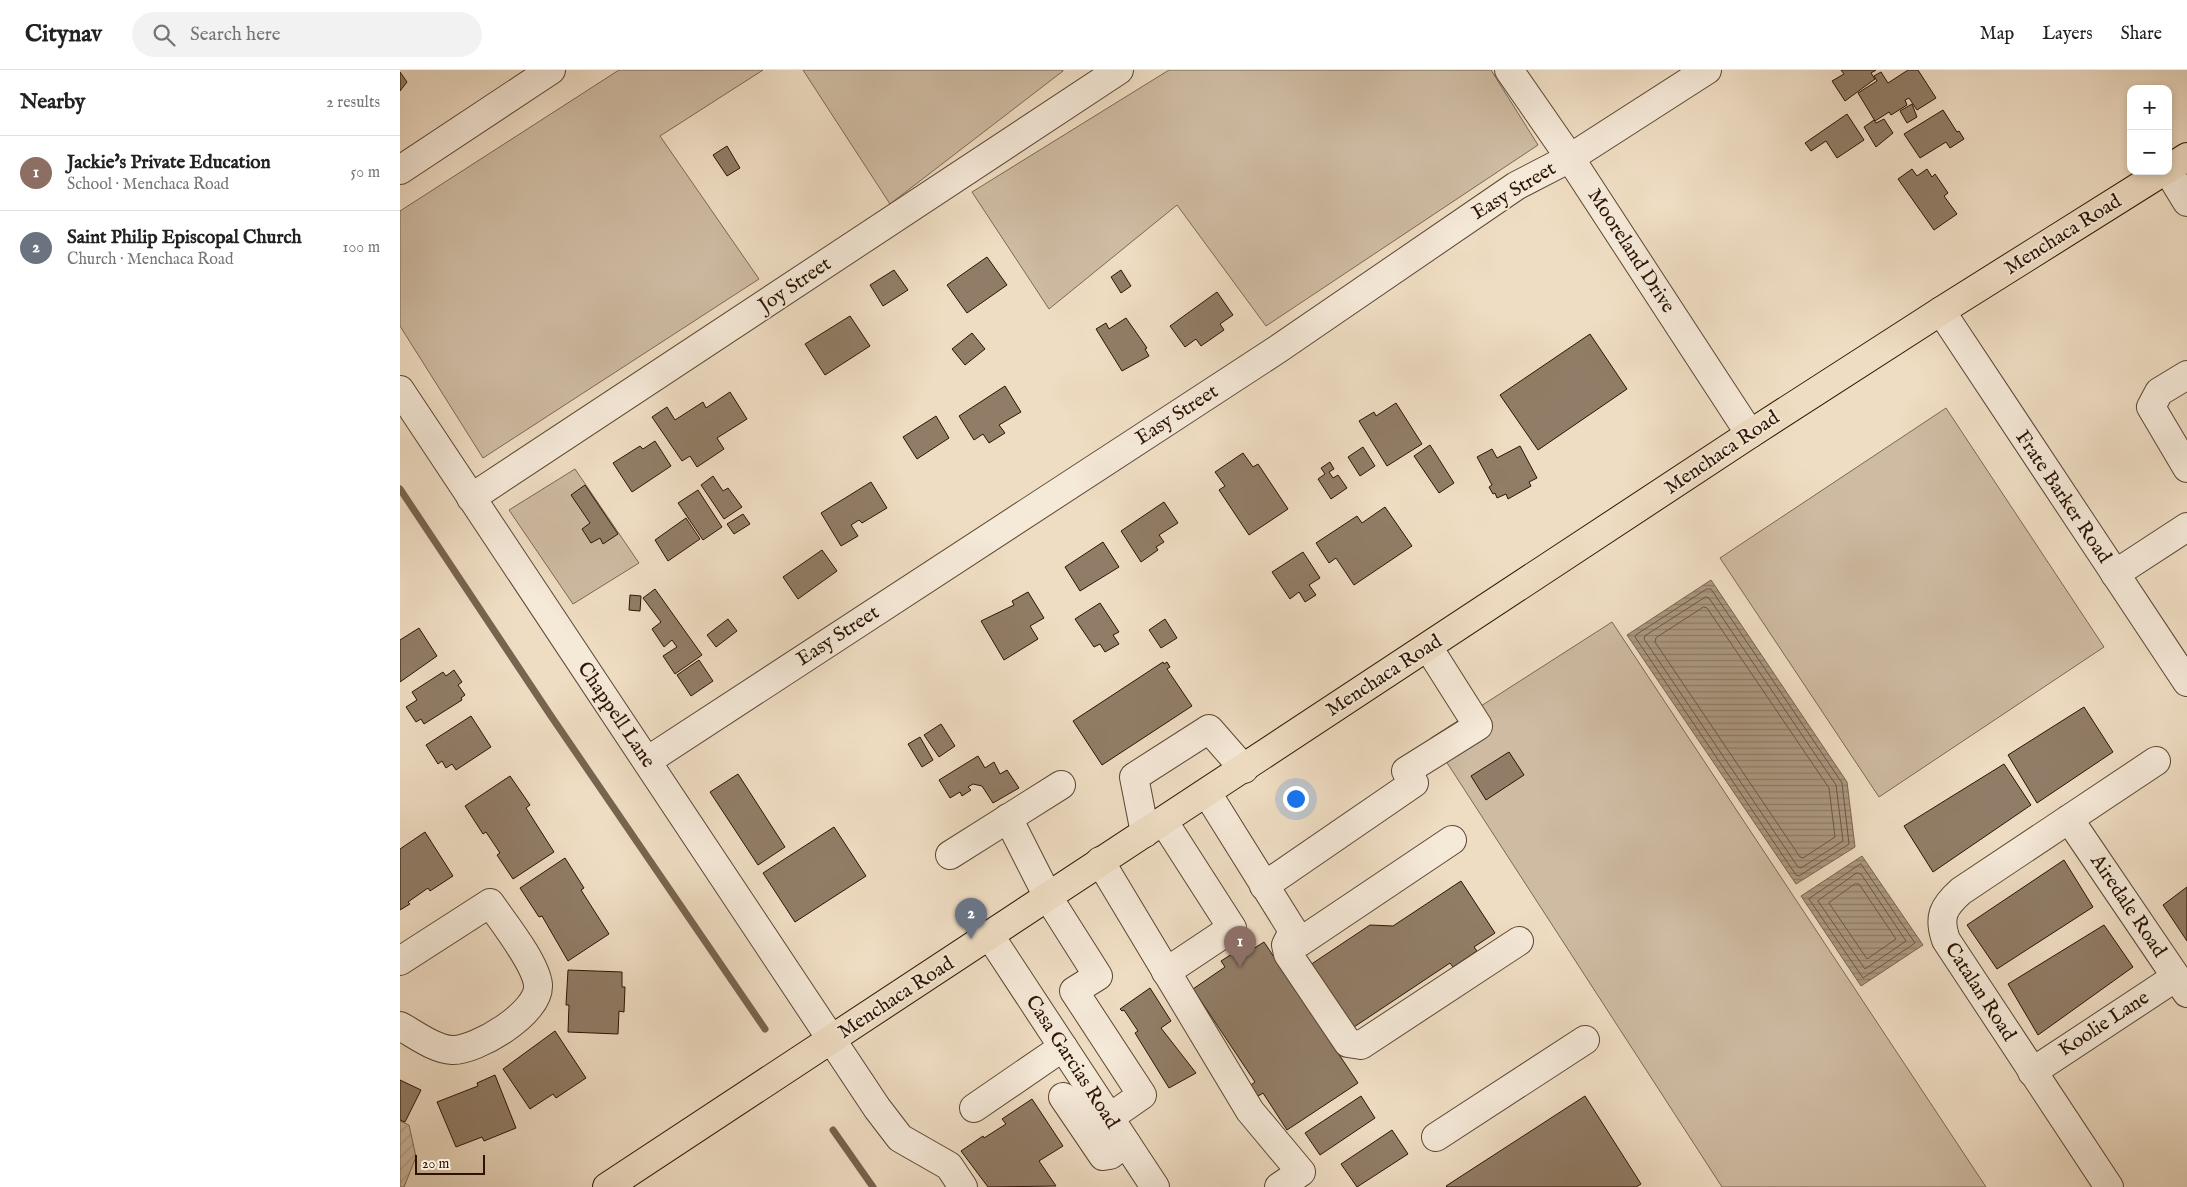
<!DOCTYPE html>
<html lang="en">
<head>
<meta charset="utf-8">
<style>
  :root { --surface:#fff; --page:#f2f2f2; --text:#222; --muted:#767676; --line:#e0e0e0; --accent:#8f2418 }
  body { margin:0; font-family:"IM FELL English",serif; background:var(--page); color:var(--text) }
  .controls { position:absolute; right:15px; top:15px; display:grid; overflow:hidden; border-radius:10px; box-shadow:0 2px 8px #0003 }
  .controls button { width:45px; height:45px; display:grid; place-items:center; padding:0; border:0; border-bottom:1px solid var(--line); background:var(--surface); color:var(--text); font:25px sans-serif }
  .scale { position:absolute; left:15px; bottom:12px; width:70px; box-sizing:border-box; padding-left:5px; border:2px solid #2b1403; border-top:0; font-size:14px; line-height:18px; white-space:nowrap; color:#2b1403; -webkit-text-stroke:4px #f5e9d8; paint-order:stroke }
  .you { position:absolute; left:895px; top:728px; width:18px; height:18px; margin:-12px; border:4px solid #fff; border-radius:50%; background:#1a73e8; box-shadow:0 0 0 8px #1a73e833 }
  .badge { display:grid; place-items:center; width:32px; height:32px; border-radius:50%; background:var(--accent); color:#fff; font-size:16px; font-weight:700 }
  .pin { position:absolute; translate:-50% -41px; filter:drop-shadow(0 1px 2px #0008) }
  .pin::after { content:''; position:absolute; top:26px; width:18px; height:15px; background:inherit; clip-path:polygon(0 0,100% 0,50% 100%) }
  .list { margin:0; padding:0; list-style:none }
  h2 { display:flex; justify-content:space-between; align-items:center; height:65px; margin:0; padding:0 20px; font-size:21px }
  h2 small { font-size:16px; font-weight:400; color:var(--muted) }
  .list li { display:grid; grid-template-columns:32px 1fr auto; gap:15px; align-items:center; box-sizing:border-box; height:75px; padding:0 20px; border-top:1px solid var(--line) }
  .list b { display:block; font-size:19px; white-space:nowrap }
  .list p { margin:0; font-size:16px; white-space:nowrap; color:var(--muted) }
  .list em { font-size:16px; font-style:normal; color:var(--muted) }
  .icon { flex:none; width:28px; height:28px; fill:none; stroke:currentColor; stroke-width:2; stroke-linecap:round; stroke-linejoin:round }
  .map { position:relative; flex:none; width:1787px; height:1117px; overflow:hidden }
  header { display:flex; align-items:center; gap:30px; box-sizing:border-box; height:70px; padding:0 25px; background:var(--surface); border-bottom:1px solid var(--line) }
  header strong { font-size:24px }
  nav { display:flex; gap:28px; margin-inline-start:auto; font-size:18px }
  .search { width:350px; height:45px; background:var(--page); display:flex; align-items:center; gap:12px; box-sizing:border-box; padding:0 18px; border-radius:28px; color:var(--muted); font-size:19px }
  main { display:flex }
  aside { flex:1; background:var(--surface) }
  .map>svg:first-child { display:block }
  .grass { fill:#cebba2; stroke:#7c6852 }
  .garden { fill:url(#garden-furrows); stroke:#7c6852 }
  .water { fill:url(#water-rules); stroke:#78644f }
  .lines { fill:none; stroke-linecap:round; stroke-linejoin:round }
  .shore { stroke:#6c5642; stroke-width:1 }
  .stream { stroke:#78644f; stroke-width:7 }
  .building { fill:#917d67; stroke:#2b1403 }
  .minor-casing { stroke:#5c4633; stroke-width:30 }
  .major-casing { stroke:#2b1403; stroke-width:30 }
  .minor { stroke:#f5e9d8; stroke-width:28 }
  .major { stroke:#efddc3; stroke-width:28 }
  .labels { text-anchor:middle; dominant-baseline:central; stroke-width:4; stroke-linejoin:round; paint-order:stroke }
  .street-label { font-size:20px; fill:#2b1403; stroke:#f5e9d8 }
</style>
</head>
<body>
<header>
<strong>Citynav</strong>
<div class="search"><svg class="icon" aria-label="search" viewBox="0 0 24 24"><circle cx="10" cy="10" r="6"/><path d="M15 15l6 6"/></svg>Search here</div>
<nav><a>Map</a><a>Layers</a><a>Share</a></nav>
</header>
<main>
<aside>
<h2>Nearby<small>2 results</small></h2>
<ul class="list">
<li><span class="badge" style="background:#8d6e63">1</span><div><b>Jackie's Private Education</b><p>School · Menchaca Road</p></div><em>50 m</em></li>
<li><span class="badge" style="background:#6b7280">2</span><div><b>Saint Philip Episcopal Church</b><p>Church · Menchaca Road</p></div><em>100 m</em></li>
</ul>
</aside>
<div class="map">
<svg width="1787" height="1117" viewBox="0 0 1787 1117">
  <defs>
    <pattern id="garden-furrows" width="10" height="10" patternUnits="userSpaceOnUse" patternTransform="scale(1.25)"><rect width="10" height="10" fill="#cebba2"/><path d="M-1 1l2-2M0 10L10 0M9 11l2-2" fill="none" stroke="#b1a08a"/></pattern>
    <pattern id="water-rules" width="6" height="5" patternUnits="userSpaceOnUse" patternTransform="scale(1.25)"><rect width="6" height="5" fill="#ac9982"/><path d="M0 2.5h6" fill="none" stroke="#8c7c68"/></pattern>
  </defs>
  <rect width="100%" height="100%" fill="#efddc3"/>
  <filter id="stains"><feTurbulence type="fractalNoise" baseFrequency=".004" numOctaves="4"/><feColorMatrix values="0 0 0 0 .2 0 0 0 0 .09 0 0 0 0 .02 0 0 0 .5 -.17"/></filter>
  <radialGradient id="worn" r=".72"><stop offset=".6" stop-color="#630" stop-opacity="0"/><stop offset="1" stop-color="#630" stop-opacity=".3"/></radialGradient>
  <g class="grass">
    <polygon points="219,0 363,0 260,66 359,209 83,388 0,256 0,141"/>
    <polygon points="403,0 663,0 663,1 490,134"/>
    <polygon points="769,0 1091,0 1138,75 866,256 777,135 649,239 572,122"/>
    <polygon points="1546,338 1704,577 1479,727 1320,488"/>
    <polygon points="175,399 239,493 173,534 109,440"/>
    <polygon points="1212,552 1586,1117 1322,1117 1031,668"/>
  </g>
  <polygon class="garden" points="0,1051 9,1055 16,1087 4,1117 0,1117"/>
  <g class="water">
    <polygon points="1311,510 1447,712 1455,777 1396,814 1227,565"/>
    <polygon points="1462,786 1523,875 1461,916 1401,826"/>
  </g>
  <g class="lines">
    <g class="shore">
      <polygon points="1307,519 1311,519 1442,713 1449,774 1399,806 1396,805 1235,567 1236,565"/>
      <polygon points="1306,527 1309,528 1436,715 1443,771 1401,798 1398,797 1244,569 1245,566"/>
      <polygon points="1304,537 1307,538 1429,718 1435,767 1403,788 1400,787 1255,572 1256,568"/>
      <polygon points="1461,794 1515,873 1463,908 1409,829"/>
      <polygon points="1457,803 1461,804 1506,871 1465,899 1418,831"/>
      <polygon points="1455,814 1459,814 1496,869 1467,889 1429,833"/>
    </g>
    <g class="stream">
      <polyline points="0,419 151,646 365,959"/>
      <polyline points="433,1060 473,1117"/>
    </g>
  </g>
  <g class="building">
    <polygon points="1441,0 1476,0 1471,3 1475,9 1445,31 1432,11 1444,4"/>
    <polygon points="1508,0 1518,0 1536,28 1517,40 1509,28 1505,30 1507,35 1491,45 1489,42 1475,51 1458,23 1477,11 1474,6 1481,2 1488,13"/>
    <polygon points="0,2 7,12 0,21"/>
    <polygon points="1512,34 1517,47 1507,53 1500,41"/>
    <polygon points="1543,40 1557,62 1559,61 1564,69 1550,78 1546,72 1520,88 1504,64"/>
    <polygon points="1447,44 1464,70 1437,88 1426,71 1411,81 1405,73"/>
    <polygon points="1484,49 1493,63 1476,77 1464,57 1474,50 1476,53"/>
    <polygon points="327,76 340,98 327,106 313,85"/>
    <polygon points="1512,99 1517,106 1527,99 1532,107 1535,104 1548,123 1544,126 1557,144 1534,160 1498,109"/>
    <polygon points="587,187 607,215 567,243 547,215"/>
    <polygon points="494,200 508,220 483,236 470,215"/>
    <polygon points="721,200 731,216 721,223 711,207"/>
    <polygon points="817,222 833,245 820,254 824,260 801,276 796,269 785,277 770,256"/>
    <polygon points="450,246 470,276 425,305 405,274"/>
    <polygon points="726,248 747,278 745,279 749,286 722,301 696,259 706,253 709,259"/>
    <polygon points="572,263 585,279 565,295 552,279"/>
    <polygon points="1190,264 1227,319 1138,380 1100,325"/>
    <polygon points="605,316 621,342 599,355 605,363 589,373 583,364 574,370 559,346"/>
    <polygon points="330,322 347,349 317,368 324,379 297,397 290,386 282,391 252,347 267,337 275,350 303,332 306,338"/>
    <polygon points="996,333 1022,374 987,396 959,351 974,342 976,346"/>
    <polygon points="536,346 549,368 517,389 503,367"/>
    <polygon points="255,371 271,396 232,422 213,393 240,376 243,379"/>
    <polygon points="1030,375 1054,413 1039,423 1014,386"/>
    <polygon points="1120,376 1137,408 1129,412 1131,416 1108,429 1106,424 1097,428 1095,423 1093,424 1089,417 1092,415 1077,387 1092,379 1097,388"/>
    <polygon points="963,377 975,396 960,406 948,387"/>
    <polygon points="843,383 853,397 858,394 888,439 849,465 819,420 825,416 815,402"/>
    <polygon points="930,392 934,399 929,402 933,408 938,405 947,418 931,429 918,409 925,404 921,398"/>
    <polygon points="313,406 323,421 328,418 342,437 324,449 301,415"/>
    <polygon points="471,412 487,438 462,453 459,450 451,455 458,466 441,476 421,443"/>
    <polygon points="185,415 218,464 203,474 200,468 191,473 182,459 190,453 171,425"/>
    <polygon points="298,420 322,457 303,470 278,433"/>
    <polygon points="764,432 778,453 759,465 764,472 756,477 758,480 741,492 721,461"/>
    <polygon points="985,437 1012,476 954,515 936,488 929,493 916,473 957,446 962,453"/>
    <polygon points="343,444 350,454 334,464 327,454"/>
    <polygon points="286,448 300,469 268,491 255,470"/>
    <polygon points="703,472 719,497 680,521 665,497"/>
    <polygon points="422,480 437,501 398,529 383,507"/>
    <polygon points="903,482 920,508 909,515 916,525 905,532 899,522 890,529 872,502"/>
    <polygon points="255,519 302,585 275,604 263,586 277,577 272,570 264,577 252,559 261,552 243,528"/>
    <polygon points="628,522 644,548 630,556 638,569 604,590 581,551 614,535 612,531"/>
    <polygon points="230,525 241,526 240,541 229,540"/>
    <polygon points="700,533 719,562 713,565 719,574 705,582 700,574 694,577 675,549"/>
    <polygon points="328,549 337,561 316,577 307,565"/>
    <polygon points="765,549 777,568 761,578 749,560"/>
    <polygon points="19,558 37,586 0,612 0,570"/>
    <polygon points="299,590 313,611 291,626 277,605"/>
    <polygon points="763,592 764,594 767,592 770,597 767,599 792,636 702,695 673,651"/>
    <polygon points="54,600 62,612 58,615 65,625 61,628 62,630 24,654 21,649 16,652 6,637 17,630 12,622 43,602 46,606"/>
    <polygon points="1684,637 1713,682 1637,733 1608,685"/>
    <polygon points="71,646 91,677 56,700 52,694 46,698 42,691 38,694 26,675"/>
    <polygon points="541,654 555,676 539,687 524,665"/>
    <polygon points="520,667 533,690 522,697 508,674"/>
    <polygon points="1109,682 1124,705 1086,730 1071,706"/>
    <polygon points="578,686 585,698 594,692 600,704 607,700 619,718 593,733 582,716 573,714 568,717 571,720 562,726 560,722 550,728 539,710"/>
    <polygon points="1604,694 1631,735 1533,802 1504,756"/>
    <polygon points="338,704 385,777 358,795 310,722"/>
    <polygon points="110,706 130,735 126,738 154,782 113,809 97,785 100,783 86,762 83,764 65,736"/>
    <polygon points="434,757 466,806 395,852 363,803"/>
    <polygon points="25,762 53,806 30,821 28,818 8,832 10,834 0,840 0,779"/>
    <polygon points="165,788 184,818 181,820 209,864 168,891 142,846 139,847 120,818"/>
    <polygon points="1664,790 1693,837 1597,899 1567,855"/>
    <polygon points="1061,811 1095,863 1074,877 1077,881 1053,897 1050,893 948,961 907,897 970,855 993,856"/>
    <polygon points="1787,817 1787,871 1763,835"/>
    <polygon points="1704,855 1733,897 1638,965 1608,914"/>
    <polygon points="864,872 958,1013 887,1060 863,1023 849,1032 842,1021 855,1012 793,919 825,897 821,891 835,882 839,888"/>
    <polygon points="168,900 222,902 222,917 225,917 224,942 219,941 218,964 168,962 169,935 166,935"/>
    <polygon points="750,918 771,951 761,958 796,1003 769,1018 735,963 738,961 724,940 722,941 720,939"/>
    <polygon points="155,961 186,1008 156,1028 153,1024 130,1039 103,999"/>
    <polygon points="95,1005 116,1058 84,1071 82,1067 56,1077 37,1032 78,1016 77,1013"/>
    <polygon points="0,1010 21,1020 5,1052 0,1050"/>
    <polygon points="961,1026 975,1048 920,1085 905,1063"/>
    <polygon points="1185,1026 1241,1114 1236,1117 1047,1117 1046,1116"/>
    <polygon points="632,1029 663,1076 639,1091 656,1116 588,1117 561,1081 583,1066 584,1068 606,1054 602,1049"/>
    <polygon points="992,1060 1008,1084 957,1117 941,1094"/>
  </g>
  <g class="lines">
    <g class="minor-casing">
      <g id="minor">
        <polyline points="1109,0 1170,88 1350,364"/>
        <polyline points="0,100 151,0"/>
        <polyline points="1768,101 1787,132"/>
        <polyline points="1541,241 1787,612"/>
        <polyline points="1787,305 1759,322 1751,337 1787,398"/>
        <polyline points="0,320 477,1038 500,1068 549,1096 563,1117"/>
        <polyline points="71,428 719,0"/>
        <polyline points="1715,504 1787,457"/>
        <polyline points="247,691 878,279 1116,116 1170,88 1307,0"/>
        <polyline points="1006,701 1078,656 1028,577"/>
        <polyline points="807,723 900,872 1052,770"/>
        <polyline points="608,748 648,827 698,906 674,921 742,1025 709,1048"/>
        <polyline points="1669,749 1787,923"/>
        <polyline points="764,752 832,858 766,902"/>
        <polyline points="745,763 734,707 809,659 844,699"/>
        <polyline points="550,785 661,715"/>
        <polyline points="700,791 850,1041 901,1102 879,1117"/>
        <polyline points="864,816 1014,713"/>
        <polyline points="893,861 886,875 888,884 948,973 961,975 1119,871"/>
        <polyline points="590,866 755,1117"/>
        <path d="M0,891l90,-58c13,19 46,60 48,82 2,28 -62,66 -86,65 -18,-1 -37,-16 -52,-24"/>
        <polyline points="1632,1002 1776,907"/>
        <polyline points="663,1027 703,1086 710,1085 726,1073"/>
        <polyline points="574,1038 663,977"/>
        <polyline points="1036,1067 1185,970"/>
        <path d="M1709,1117l-163,-247c-8,-23 -3,-33 15,-49l195,-130"/>
      </g>
    </g>
    <g class="major-casing">
      <g id="major">
        <polyline points="1768,99 1787,87"/>
        <polyline points="207,1117 1350,364 1541,241 1764,101"/>
      </g>
    </g>
    <use href="#minor" class="minor"/>
    <use href="#major" class="major"/>
  </g>
  <g class="labels">
    <g class="street-label">
      <text transform="translate(1114 121) rotate(-31)">Easy Street</text>
      <text transform="translate(1663 165) rotate(-32)">Menchaca Road</text>
      <text transform="translate(1231 181) rotate(57)">Mooreland Drive</text>
      <text transform="translate(395 215) rotate(-34)">Joy Street</text>
      <text transform="translate(777 345) rotate(-33)">Easy Street</text>
      <text transform="translate(1322 383) rotate(-34)">Menchaca Road</text>
      <text transform="translate(1663 427) rotate(56)">Frate Barker Road</text>
      <text transform="translate(438 566) rotate(-33)">Easy Street</text>
      <text transform="translate(984 606) rotate(-33)">Menchaca Road</text>
      <text transform="translate(216 645) rotate(56)">Chappell Lane</text>
      <text transform="translate(1728 836) rotate(56)">Airedale Road</text>
      <text transform="translate(1580 922) rotate(57)">Catalan Road</text>
      <text transform="translate(496 928) rotate(-33)">Menchaca Road</text>
      <text transform="translate(1704 954) rotate(-33)">Koolie Lane</text>
      <text transform="translate(672 992) rotate(57)">Casa Garcias Road</text>
    </g>
  </g>
  <rect width="100%" height="100%" filter="url(#stains)"/>
  <rect width="100%" height="100%" fill="url(#worn)"/>
</svg>
<div class="controls">
<button>+</button>
<button>−</button>
</div>
<div class="scale">20 m</div>
<div class="you"></div>
<div class="pin badge" style="left:840px;top:897px;background:#8d6e63">1</div>
<div class="pin badge" style="left:571px;top:869px;background:#6b7280">2</div>
</div>
</main>
</body>
</html>
